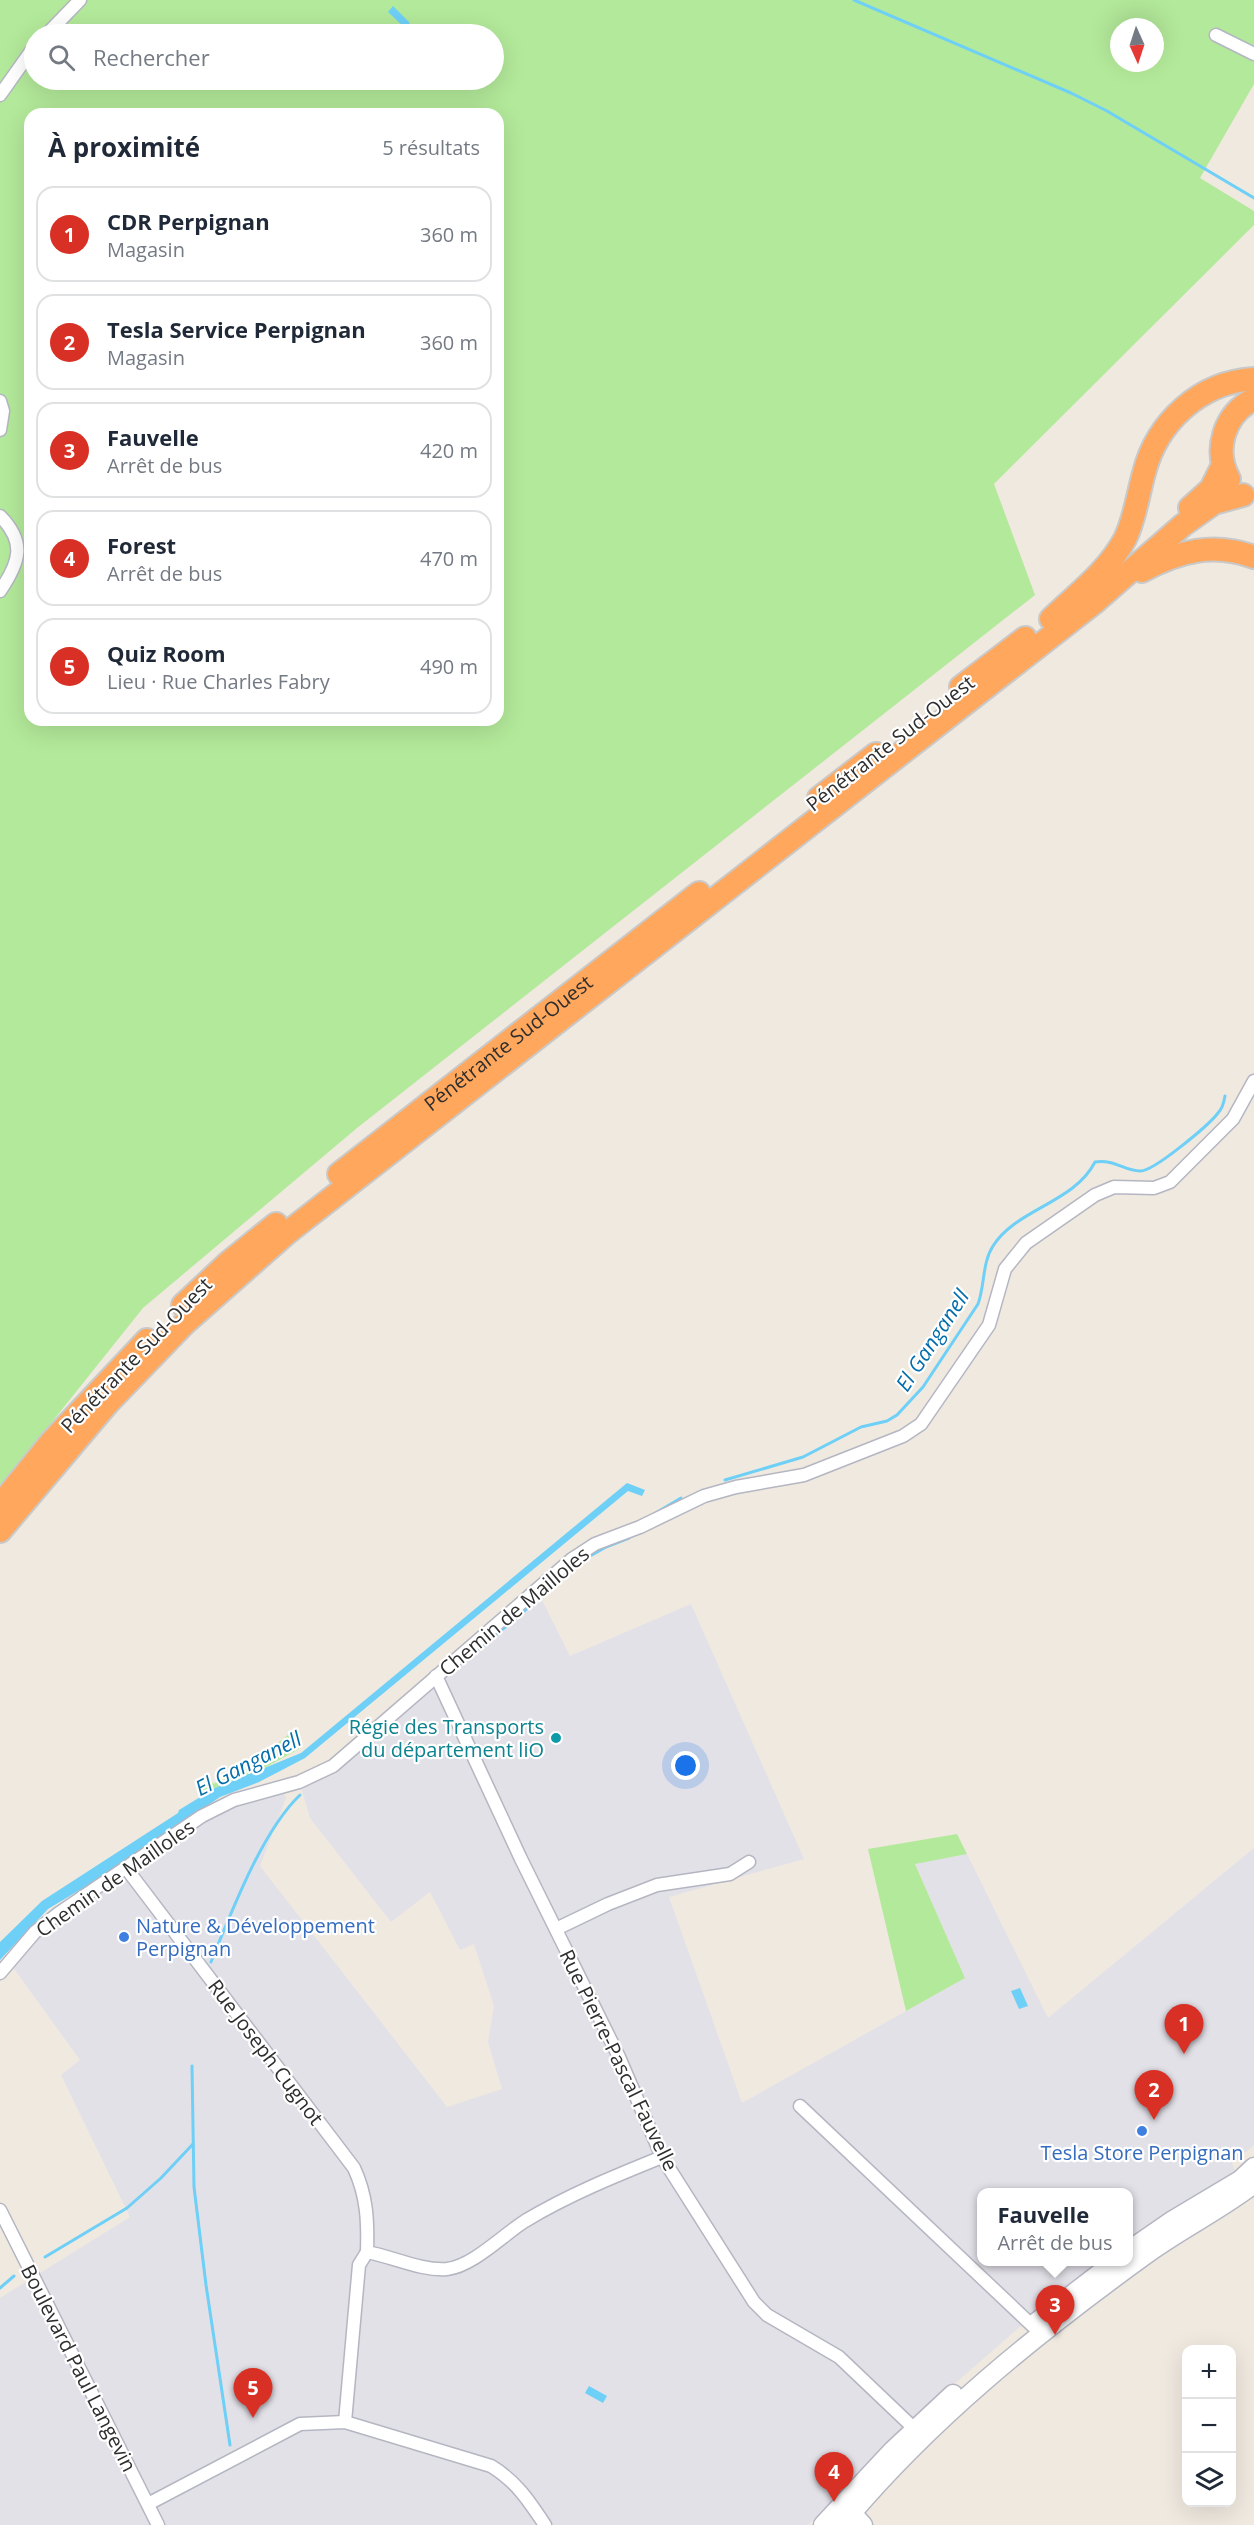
<!DOCTYPE html>
<html lang="fr">
<head>
<meta charset="utf-8">
<style>
  :root { --surface:#fff; --page:#f2f2f3; --text:#1f2937; --muted:#747a83; --line:#e0e1e3; --accent:#d93025 }
  body { margin:0; font-family:"Open Sans",sans-serif; background:var(--page); color:var(--text) }
  .controls { position:absolute; right:18px; bottom:18px; display:grid; overflow:hidden; border-radius:12px; box-shadow:0 6px 24px #0002 }
  .controls button { width:54px; height:54px; display:grid; place-items:center; padding:0; border:0; border-bottom:2px solid var(--line); background:var(--surface); color:var(--text); font:30px sans-serif }
  .compass { position:absolute; left:1110px; top:18px; width:54px; height:54px; border-radius:50%; background:var(--surface); box-shadow:0 6px 24px #0002; rotate:177deg }
  .you { position:absolute; left:686px; top:1766px; width:21px; height:21px; margin:-15px; border:4px solid #fff; border-radius:50%; background:#1a73e8; box-shadow:0 0 0 9px #1a73e833 }
  .badge { display:grid; place-items:center; width:39px; height:39px; border-radius:50%; background:var(--accent); color:#fff; font-size:20px; font-weight:700 }
  .pin { position:absolute; translate:-50% -50px; filter:drop-shadow(0 2px 3px #0008) }
  .pin::after { content:''; position:absolute; top:32px; width:21px; height:18px; background:inherit; clip-path:polygon(0 0,100% 0,50% 100%) }
  .popup { position:absolute; left:977px; top:2188px; width:156px; height:78px; box-sizing:border-box; display:grid; place-content:center; border-radius:12px; background:var(--surface); filter:drop-shadow(0 2px 4px #0005); font-size:20px; white-space:nowrap; color:var(--muted) }
  .popup b { font-size:22px; color:var(--text) }
  .popup::after { content:''; position:absolute; left:50%; top:100%; margin-left:-12px; border:12px solid transparent; border-top-color:var(--surface) }
  .list { margin:0; padding:0; list-style:none }
  h2 { display:flex; justify-content:space-between; align-items:center; height:78px; margin:0; padding:0 24px; font-size:26px }
  h2 small { font-size:20px; font-weight:400; color:var(--muted) }
  .list li { display:grid; grid-template-columns:39px 1fr auto; gap:18px; align-items:center; box-sizing:border-box; height:96px; margin:0 12px 12px; padding:0 12px; border:2px solid var(--line); border-radius:18px }
  .list b { display:block; font-size:22px; white-space:nowrap }
  .list p { margin:0; font-size:20px; white-space:nowrap; color:var(--muted) }
  .list em { font-size:20px; font-style:normal; color:var(--muted) }
  .icon { flex:none; width:33px; height:33px; fill:none; stroke:currentColor; stroke-width:2; stroke-linecap:round; stroke-linejoin:round }
  .map { position:relative; flex:none; width:1254px; height:2525px; overflow:hidden }
  .search { position:absolute; background:var(--surface); box-shadow:0 6px 24px #0002; left:24px; top:24px; width:480px; height:66px; display:flex; align-items:center; gap:15px; box-sizing:border-box; padding:0 21px; border-radius:33px; color:var(--muted); font-size:22px }
  .panel { position:absolute; background:var(--surface); box-shadow:0 6px 24px #0002; left:24px; top:108px; width:480px; height:618px; border-radius:18px }
  .map>svg:first-child { display:block }
  .industrial { fill:#e3e1e8 }
  .green { fill:#b3e99a; fill-rule:evenodd }
  .water { fill:#6ecff7 }
  .lines { fill:none; stroke-linecap:round; stroke-linejoin:round }
  .stream { stroke:#6ecff7; stroke-width:3 }
  .street-casing { stroke:#b4b6c2; stroke-width:15 }
  .secondary-casing { stroke:#b4b6c2; stroke-width:21 }
  .highway-casing { stroke:#c9c9c9; stroke-width:26 }
  .street { stroke:#fff; stroke-width:12 }
  .secondary { stroke:#fff; stroke-width:18 }
  .highway { stroke:#ffa75c; stroke-width:22 }
  .culture-dot { fill:#0f9aa8; stroke:#fff; stroke-width:2 }
  .shop-dot { fill:#3f7fe0; stroke:#fff; stroke-width:2 }
  .labels { text-anchor:middle; dominant-baseline:central; stroke-width:4.5; stroke-linejoin:round; paint-order:stroke }
  .street-label { font-size:20px; fill:#2e2e2e; stroke:#fff }
  .culture-label { font-size:20px; fill:#0d838f; stroke:#fff; text-anchor:end }
  .shop-label { font-size:20px; fill:#366cbe; stroke:#fff; text-anchor:start }
  .water-label { font-size:21px; font-style:italic; fill:#046eac; stroke:#fff }
</style>
</head>
<body>
<div class="map">
<svg width="1254" height="2525" viewBox="0 0 1254 2525">
  <rect width="100%" height="100%" fill="#f0e9e0"/>
  <polygon class="industrial" points="540,1596 570,1656 691,1604 804,1859 669,1897 742,2103 965,1978 915,1863 967,1854 1048,2018 1254,1848 1254,2145 1232,2164 1235,2171 1129,2247 1128,2192 982,2192 982,2262 1108,2262 1029,2319 918,2416 808,2525 0,2525 0,2298 130,2217 61,2075 80,2060 12,1966 39,1936 62,1918 198,1826 236,1805 284,1792 286,1798 260,1866 447,2107 502,2089 488,2042 494,2006 474,1944 460,1950 430,1892 391,1922 310,1818 301,1787 440,1680"/>
  <g class="green">
    <path d="M0,0h1254v84l-54,94 54,33v14l-260,259 41,111 -678,533 -214,180 -143,179zM1119,27h36v36h-36zM34,34h460v46h-460zM30,114h468v606h-468z"/>
    <polygon points="288,1735 299,1749 255,1773 215,1788 200,1798 197,1786 198,1778 206,1776 214,1784 225,1775 230,1781"/>
    <polygon points="957,1834 967,1854 915,1864 965,1978 906,2011 868,1849"/>
  </g>
  <g class="water">
    <polygon points="393,6 410,23 405,28 388,12"/>
    <polygon points="627,1483 645,1490 642,1496 628,1491 305,1758 259,1782 220,1797 113,1870 48,1909 0,1960 0,1942 42,1901 178,1813 179,1810 215,1788 301,1753"/>
    <polygon points="1020,1988 1028,2006 1019,2009 1011,1991"/>
    <polygon points="589,2386 607,2396 603,2403 585,2393"/>
  </g>
  <g class="lines">
    <g class="stream">
      <polyline points="854,0 1071,93 1107,111 1254,198"/>
      <path d="M725,1480l78,-23 58,-30 26,-6 10,-6 26,-28 55,-83c7,-19 4,-41 15,-58 23,-37 81,-43 102,-84 20,-3 29,9 45,9 13,1 69,-46 78,-58 4,-4 6,-11 7,-17"/>
      <polyline points="654,1514 681,1498"/>
      <polyline points="458,1666 521,1614 576,1564 606,1547 629,1538"/>
      <path d="M211,1962c20,-49 51,-131 89,-167"/>
      <polyline points="192,2066 194,2187 206,2285 230,2445"/>
      <polyline points="45,2257 127,2208 161,2178 193,2144"/>
      <polyline points="0,2288 14,2276"/>
    </g>
    <g class="street-casing">
      <g id="street">
        <polyline points="47,34 80,0"/>
        <polyline points="1216,35 1254,54"/>
        <polyline points="0,95 34,47"/>
        <polyline points="0,401 3,411 0,430"/>
        <path d="M0,516c26,26 20,46 0,75"/>
        <polyline points="436,1676 521,1859 619,2057 662,2157 754,2302 767,2315 839,2357 921,2435"/>
        <path d="M126,1868l228,300c13,28 14,53 13,84"/>
        <polyline points="556,1929 608,1904 657,1885 730,1874 749,1862"/>
        <polyline points="0,1973 35,1932 59,1913 202,1816 234,1800 299,1782 333,1766 572,1559 595,1544 640,1527 704,1496 736,1487 804,1475 903,1436 921,1424 989,1325 1005,1269 1026,1243 1095,1195 1114,1187 1154,1188 1170,1182 1233,1119 1254,1081"/>
        <polyline points="800,2106 1038,2331"/>
        <polyline points="0,2210 158,2525"/>
        <path d="M367,2252c26,5 55,19 80,17 26,-3 56,-34 78,-48 43,-26 90,-45 137,-64"/>
        <polyline points="345,2422 359,2265 367,2252"/>
        <path d="M148,2504l152,-80 45,-2 146,44c25,15 38,35 54,59"/>
      </g>
    </g>
    <g class="secondary-casing">
      <g id="secondary">
        <polyline points="1128,2251 1173,2220 1240,2180 1254,2167"/>
        <polyline points="1035,2323 1114,2262"/>
        <polyline points="841,2517 852,2513 863,2525"/>
        <polyline points="823,2525 893,2450 953,2394"/>
        <path d="M842,2525c86,-104 193,-190 302,-269 35,-26 75,-45 110,-72"/>
      </g>
    </g>
    <g class="highway-casing">
      <g id="highway">
        <path d="M1229,479c-16,-29 -5,-65 25,-80"/>
        <polyline points="1190,508 1211,489 1223,465"/>
        <path d="M1142,571c36,-20 72,-29 112,-14"/>
        <path d="M1051,619c26,-25 57,-48 74,-80 10,-20 13,-45 19,-66 13,-51 56,-91 110,-94"/>
        <polyline points="961,687 1025,638"/>
        <polyline points="819,798 876,754"/>
        <path id="s1" d="M339,1174l360,-281"/>
        <polyline points="183,1305 229,1262 276,1224"/>
        <polyline points="0,1505 52,1441 147,1340"/>
        <polyline points="0,1531 107,1404 184,1324 287,1233 1095,602 1183,525 1214,503 1243,495"/>
      </g>
    </g>
    <use href="#street" class="street"/>
    <use href="#secondary" class="secondary"/>
    <use href="#highway" class="highway"/>
  </g>
  <circle class="culture-dot" cx="556" cy="1738" r="6"/>
  <g class="shop-dot">
    <circle cx="124" cy="1937" r="6"/>
    <circle cx="1142" cy="2131" r="6"/>
  </g>
  <g class="labels">
    <g class="street-label">
      <text transform="translate(890 743) rotate(-38)">Pénétrante Sud-Ouest</text>
      <text stroke="none"><textPath href="#s1" startOffset="214">Pénétrante Sud-Ouest</textPath></text>
      <text transform="translate(136 1355) rotate(-46)">Pénétrante Sud-Ouest</text>
      <text transform="translate(514 1611) rotate(-40)">Chemin de Mailloles</text>
      <text transform="translate(115 1878) rotate(-35)">Chemin de Mailloles</text>
      <text transform="translate(266 2052) rotate(53)">Rue Joseph Cugnot</text>
      <text transform="translate(619 2060) rotate(64)">Rue Pierre-Pascal Fauvelle</text>
      <text transform="translate(79 2368) rotate(63)">Boulevard Paul Langevin</text>
    </g>
    <g class="culture-label">
      <text x="544" y="1726">Régie des Transports<tspan x="544" dy="23">du département liO</tspan></text>
    </g>
    <g class="shop-label">
      <text x="136" y="1925">Nature &amp; Développement<tspan x="136" dy="23">Perpignan</tspan></text>
      <text x="1142" y="2152" text-anchor="middle">Tesla Store Perpignan</text>
    </g>
    <g class="water-label">
      <text transform="translate(932 1340) rotate(-57)">El Ganganell</text>
      <text transform="translate(248 1763) rotate(-27)">El Ganganell</text>
    </g>
  </g>
</svg>
<div class="controls">
<button>+</button>
<button>−</button>
<button><svg class="icon" aria-label="layers" viewBox="0 0 24 24"><path d="M12 4l9 5-9 5-9-5zM3 14l9 5 9-5"/></svg></button>
</div>
<svg class="compass" viewBox="-18 -18 36 36"><path d="M0-13l5 13h-10z" fill="#e53935"/><path d="M0 13l5-13h-10z" fill="#747a83"/></svg>
<div class="you"></div>
<div class="pin badge" style="left:1184px;top:2054px">1</div>
<div class="pin badge" style="left:1154px;top:2120px">2</div>
<div class="pin badge" style="left:1055px;top:2335px">3</div>
<div class="popup"><b>Fauvelle</b>Arrêt de bus</div>
<div class="pin badge" style="left:834px;top:2502px">4</div>
<div class="pin badge" style="left:253px;top:2418px">5</div>
<div class="search"><svg class="icon" aria-label="search" viewBox="0 0 24 24"><circle cx="10" cy="10" r="6"/><path d="M15 15l6 6"/></svg>Rechercher</div>
<section class="panel">
<h2>À proximité<small>5 résultats</small></h2>
<ul class="list">
<li><span class="badge">1</span><div><b>CDR Perpignan</b><p>Magasin</p></div><em>360 m</em></li>
<li><span class="badge">2</span><div><b>Tesla Service Perpignan</b><p>Magasin</p></div><em>360 m</em></li>
<li><span class="badge">3</span><div><b>Fauvelle</b><p>Arrêt de bus</p></div><em>420 m</em></li>
<li><span class="badge">4</span><div><b>Forest</b><p>Arrêt de bus</p></div><em>470 m</em></li>
<li><span class="badge">5</span><div><b>Quiz Room</b><p>Lieu · Rue Charles Fabry</p></div><em>490 m</em></li>
</ul>
</section>
</div>
</body>
</html>
